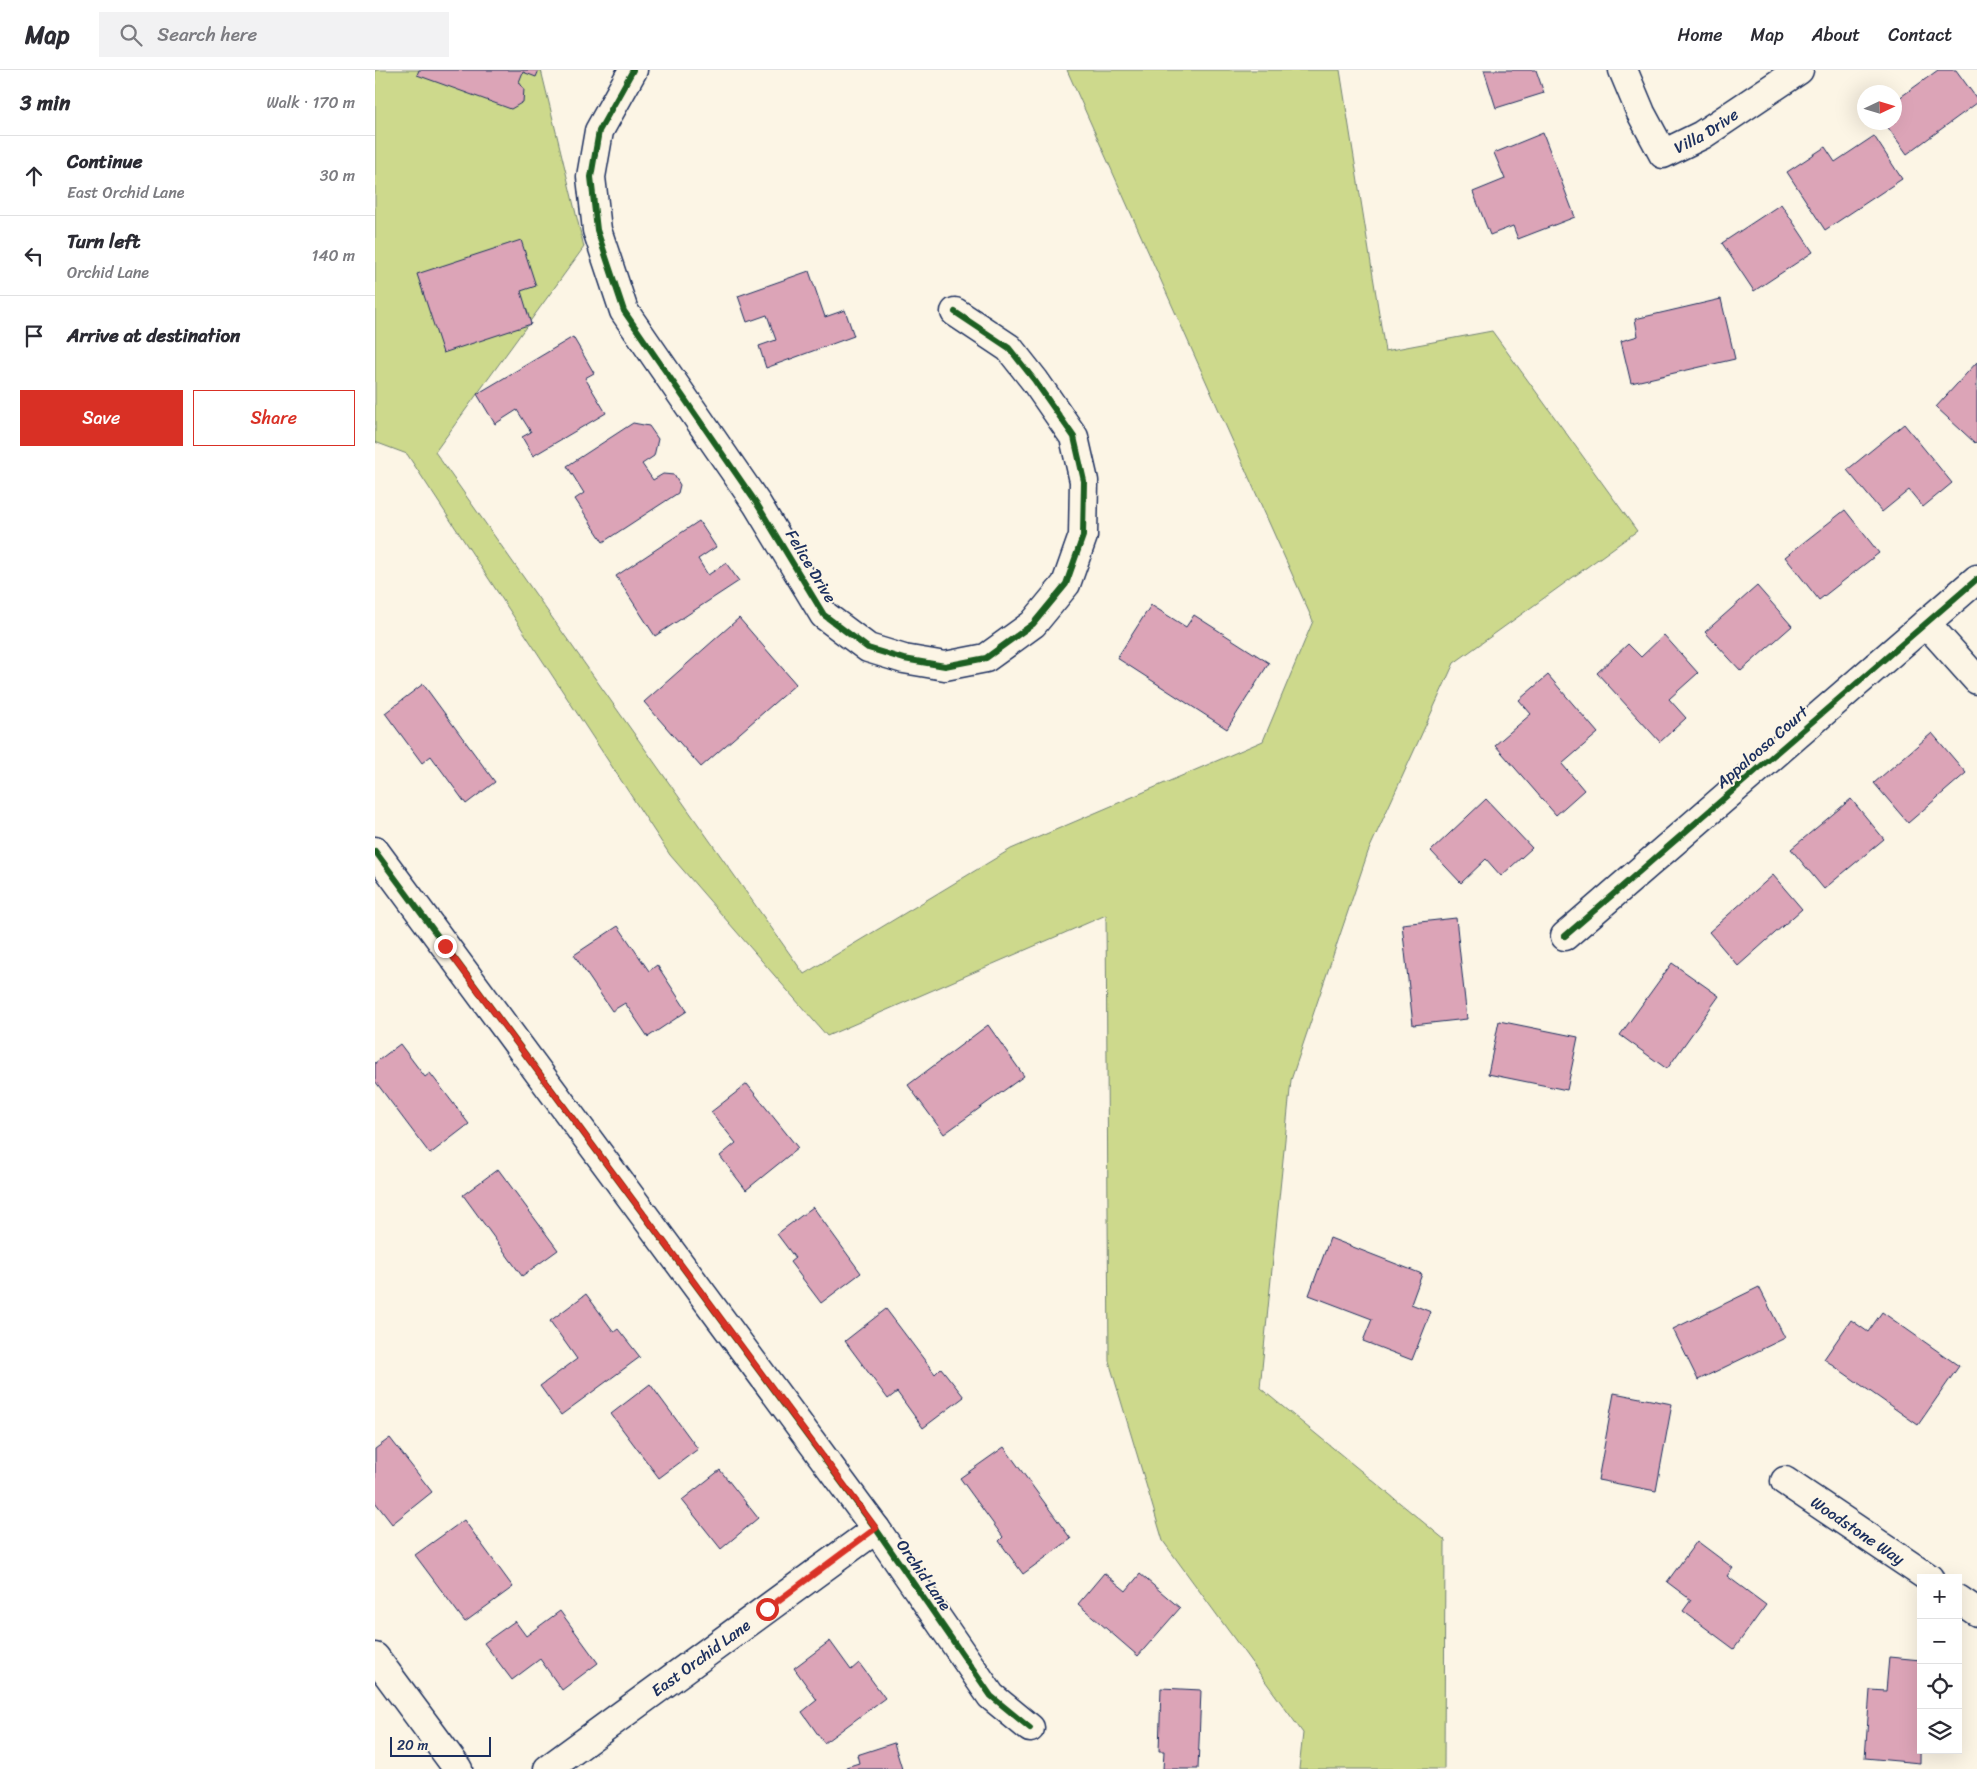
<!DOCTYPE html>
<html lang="en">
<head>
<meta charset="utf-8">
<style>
  :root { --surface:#fff; --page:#f2f2f3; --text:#2b2b33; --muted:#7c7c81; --line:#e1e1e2; --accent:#d93025 }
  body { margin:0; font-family:Sriracha,sans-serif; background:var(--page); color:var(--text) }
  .controls { position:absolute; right:15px; bottom:15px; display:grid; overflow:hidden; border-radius:0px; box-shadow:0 5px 20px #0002 }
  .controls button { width:45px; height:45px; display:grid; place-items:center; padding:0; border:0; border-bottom:1px solid var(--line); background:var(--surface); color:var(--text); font:25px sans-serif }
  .compass { position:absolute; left:1482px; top:15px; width:45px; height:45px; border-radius:50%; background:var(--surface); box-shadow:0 5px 20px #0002; rotate:86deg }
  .scale { position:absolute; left:15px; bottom:12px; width:101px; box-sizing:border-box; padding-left:5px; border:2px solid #1b2f5e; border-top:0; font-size:14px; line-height:18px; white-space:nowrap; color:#1b2f5e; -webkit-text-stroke:4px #fcf5e5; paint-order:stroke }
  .stop { position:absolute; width:15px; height:15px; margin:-11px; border:4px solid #d93025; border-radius:50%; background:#fff }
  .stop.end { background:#d93025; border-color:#fff; box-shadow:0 1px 5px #0008 }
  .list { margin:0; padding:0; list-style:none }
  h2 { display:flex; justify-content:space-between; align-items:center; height:65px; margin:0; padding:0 20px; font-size:21px }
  h2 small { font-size:16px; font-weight:400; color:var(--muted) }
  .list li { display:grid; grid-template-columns:32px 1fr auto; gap:15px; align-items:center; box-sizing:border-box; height:80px; padding:0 20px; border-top:1px solid var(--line) }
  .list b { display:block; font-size:19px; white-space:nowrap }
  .list p { margin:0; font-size:16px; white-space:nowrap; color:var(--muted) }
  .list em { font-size:16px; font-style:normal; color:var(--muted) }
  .actions { display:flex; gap:10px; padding:15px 20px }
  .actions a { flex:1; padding:11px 0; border:1px solid var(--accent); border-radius:0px; text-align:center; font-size:18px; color:var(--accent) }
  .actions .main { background:var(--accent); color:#fff }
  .icon { flex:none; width:28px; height:28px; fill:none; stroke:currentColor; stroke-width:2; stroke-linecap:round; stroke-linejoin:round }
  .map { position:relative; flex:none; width:1602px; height:1699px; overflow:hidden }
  header { display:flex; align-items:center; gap:30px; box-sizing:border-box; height:70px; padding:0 25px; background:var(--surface); border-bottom:1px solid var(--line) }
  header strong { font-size:24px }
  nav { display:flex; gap:28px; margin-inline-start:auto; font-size:18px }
  .search { width:350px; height:45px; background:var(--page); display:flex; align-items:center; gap:12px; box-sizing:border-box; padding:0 18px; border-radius:0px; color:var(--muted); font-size:19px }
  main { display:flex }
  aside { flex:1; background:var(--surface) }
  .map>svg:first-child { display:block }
  .green { fill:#cdd98c; stroke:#748475 }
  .building { fill:#dca4b7; stroke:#1b2f5e }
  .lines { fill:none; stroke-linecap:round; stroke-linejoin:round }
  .minor-casing { stroke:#1b2f5e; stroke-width:31 }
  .minor { stroke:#fcf5e5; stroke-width:28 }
  .cycleway-casing { stroke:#fcf5e5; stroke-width:9 }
  .cycleway { stroke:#1b5e20; stroke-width:6 }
  .route { stroke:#d93025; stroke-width:6 }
  .labels { text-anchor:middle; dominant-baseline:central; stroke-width:4; stroke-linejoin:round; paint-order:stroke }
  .street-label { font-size:16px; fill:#1b2f5e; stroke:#fcf5e5 }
</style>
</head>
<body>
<header>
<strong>Map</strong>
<div class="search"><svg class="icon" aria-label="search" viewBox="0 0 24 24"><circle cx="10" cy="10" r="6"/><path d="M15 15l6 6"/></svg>Search here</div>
<nav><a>Home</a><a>Map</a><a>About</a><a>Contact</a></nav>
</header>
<main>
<aside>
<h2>3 min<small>Walk · 170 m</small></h2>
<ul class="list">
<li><svg class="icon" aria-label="ahead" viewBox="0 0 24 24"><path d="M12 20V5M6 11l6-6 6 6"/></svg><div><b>Continue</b><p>East Orchid Lane</p></div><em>30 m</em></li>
<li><svg class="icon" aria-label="left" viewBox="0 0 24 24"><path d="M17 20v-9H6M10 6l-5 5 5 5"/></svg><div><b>Turn left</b><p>Orchid Lane</p></div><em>140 m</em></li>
<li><svg class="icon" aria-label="arrive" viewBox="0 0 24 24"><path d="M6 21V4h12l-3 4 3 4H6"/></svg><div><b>Arrive at destination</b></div></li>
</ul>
<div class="actions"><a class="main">Save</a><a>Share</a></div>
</aside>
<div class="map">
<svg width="1602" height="1699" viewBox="0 0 1602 1699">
  <rect width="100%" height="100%" fill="#fcf5e5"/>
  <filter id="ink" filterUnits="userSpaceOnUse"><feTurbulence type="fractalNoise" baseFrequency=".02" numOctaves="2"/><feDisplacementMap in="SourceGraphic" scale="10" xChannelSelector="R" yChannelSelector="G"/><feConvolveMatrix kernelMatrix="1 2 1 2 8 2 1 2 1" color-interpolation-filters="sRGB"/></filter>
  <g filter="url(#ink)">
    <polygon class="green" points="0,0 166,0 209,177 60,382 429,904 636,779 888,671 938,551 692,0 965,0 1010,281 1117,261 1262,461 1079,593 993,782 916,1010 885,1318 1070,1470 1069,1699 924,1699 928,1663 788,1471 734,1291 731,845 452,966 295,785 32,384 0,372"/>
    <g class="building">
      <polygon points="44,0 164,0 161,7 148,2 144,12 149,19 148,32 136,39 42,5"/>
      <polygon points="1109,0 1161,0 1169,23 1121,38"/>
      <polygon points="1563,0 1581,0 1602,29 1602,33 1532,84 1509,52 1520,52 1520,31"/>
      <polygon points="1168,63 1200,147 1143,169 1138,156 1115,165 1098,122 1130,109 1119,83"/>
      <polygon points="1499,66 1527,109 1450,160 1412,102 1450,77 1460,92"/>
      <polygon points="1406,134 1438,182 1379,221 1347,173"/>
      <polygon points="146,170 161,216 146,221 156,254 68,283 42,204"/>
      <polygon points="434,201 450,247 470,240 479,266 391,298 384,276 401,270 392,245 372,252 363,226"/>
      <polygon points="1346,229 1360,289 1256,313 1246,271 1263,266 1260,249"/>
      <polygon points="198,267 219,303 210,308 231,343 158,386 147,367 156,362 142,340 120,354 102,324"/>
      <polygon points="1602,292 1602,371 1600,373 1561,337"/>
      <polygon points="258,353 274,356 283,369 279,386 267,394 278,410 288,404 299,405 305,415 303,423 228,472 200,429 209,423 192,396"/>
      <polygon points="1529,354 1577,413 1548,437 1534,420 1507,442 1472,400"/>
      <polygon points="1470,440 1504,483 1444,530 1410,487"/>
      <polygon points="324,451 341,477 323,489 333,505 351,493 364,511 280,566 241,506"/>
      <polygon points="1382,516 1417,556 1366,601 1330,562"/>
      <polygon points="776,535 811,557 819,545 894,593 852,659 742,588"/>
      <polygon points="364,548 421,614 326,697 269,632"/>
      <polygon points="1289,565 1323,603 1294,629 1311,648 1285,672 1222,603 1253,574 1266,587"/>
      <polygon points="1173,605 1223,663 1187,694 1209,720 1181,745 1120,675 1156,644 1144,630"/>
      <polygon points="48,614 120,712 91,734 56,686 47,693 10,643"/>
      <polygon points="1557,663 1591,703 1533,753 1499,713"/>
      <polygon points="1111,729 1157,778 1126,806 1111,789 1086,813 1056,781"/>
      <polygon points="1476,729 1509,769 1449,819 1416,779"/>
      <polygon points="1398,805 1427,839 1363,896 1334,862"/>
      <polygon points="1081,848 1092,949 1038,955 1027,854"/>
      <polygon points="243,856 274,901 282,895 312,941 273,967 250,933 237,941 199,885"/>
      <polygon points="1297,893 1344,926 1292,999 1245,965"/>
      <polygon points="1124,951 1203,967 1192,1020 1113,1004"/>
      <polygon points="613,955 649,1006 569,1064 533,1015"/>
      <polygon points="25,974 50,1007 55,1003 94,1054 55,1084 0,1011 0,993"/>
      <polygon points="372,1014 423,1078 371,1120 345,1086 361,1073 336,1042"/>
      <polygon points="123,1099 183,1180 147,1206 88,1125"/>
      <polygon points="438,1137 486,1203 446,1233 415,1192 420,1188 402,1164"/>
      <polygon points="955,1168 1047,1204 1036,1234 1056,1242 1037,1290 988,1271 997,1249 934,1225"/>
      <polygon points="1384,1217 1410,1268 1323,1310 1298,1259"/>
      <polygon points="211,1224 239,1262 243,1259 265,1287 186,1345 165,1316 202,1289 175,1251"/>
      <polygon points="511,1239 560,1304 566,1298 589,1327 548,1358 522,1322 513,1329 470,1271"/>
      <polygon points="1507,1242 1584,1296 1543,1355 1449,1289 1476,1250 1493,1262"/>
      <polygon points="275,1314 323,1379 284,1408 236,1344"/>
      <polygon points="1239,1323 1297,1334 1281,1421 1223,1410"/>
      <polygon points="15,1368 57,1422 17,1454 0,1432 0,1379"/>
      <polygon points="629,1377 696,1469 648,1504 624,1471 628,1467 585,1408"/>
      <polygon points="345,1400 383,1448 346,1479 307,1430"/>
      <polygon points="89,1450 138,1517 90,1552 40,1485"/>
      <polygon points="1322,1471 1358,1498 1352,1506 1391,1535 1359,1579 1308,1541 1316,1530 1292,1512"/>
      <polygon points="729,1503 751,1521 765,1504 805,1538 763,1586 703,1534"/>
      <polygon points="185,1541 223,1593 187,1620 165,1589 137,1610 109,1573 140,1551 151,1566"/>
      <polygon points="455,1571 476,1600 484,1593 510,1628 449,1673 427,1642 442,1630 419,1598"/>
      <polygon points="1514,1587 1546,1590 1545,1693 1490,1688 1495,1620 1511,1621"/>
      <polygon points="786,1618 826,1620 823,1699 788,1699 789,1681 784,1681"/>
      <polygon points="519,1673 527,1699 472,1699 471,1697 484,1693 482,1685"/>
    </g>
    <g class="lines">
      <g class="minor-casing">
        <g id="minor">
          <polyline points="258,0 224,61 216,107 222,160 249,241 382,434 449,545 493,578 529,589 570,596 611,588 658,554 691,514 708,466 709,411 699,367 660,311 634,278 580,242"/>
          <path id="s1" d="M1248,0l18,43 22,41 39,-19 97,-65"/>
          <polyline points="1551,553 1602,610"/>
          <polyline points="0,781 501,1459 616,1626 655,1658"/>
          <polyline points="1190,866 1602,509"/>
          <path id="s2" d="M1410,1411l144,97"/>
          <polyline points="1583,1529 1602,1542"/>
          <polyline points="0,1587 83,1699"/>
          <path id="s3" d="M173,1699l328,-240"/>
        </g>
      </g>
      <use href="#minor" class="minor"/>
      <g class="cycleway-casing">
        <g id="cycleway">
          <polyline points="258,0 224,61 216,107 222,160 249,241 382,434 449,545 493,578 529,589 570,596 611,588 658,554 691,514 708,466 709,411 699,367 660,311 634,278 580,242"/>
          <polyline points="0,781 501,1459 616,1626 655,1658"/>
          <polyline points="1190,866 1602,509"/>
        </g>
      </g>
      <use href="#cycleway" class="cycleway"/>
    </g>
  </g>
  <g class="lines" filter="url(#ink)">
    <polyline class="route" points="70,876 501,1458 392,1539"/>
  </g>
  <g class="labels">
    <g class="street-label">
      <text stroke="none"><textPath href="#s1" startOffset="142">Villa Drive</textPath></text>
      <text transform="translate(436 496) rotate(59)">Felice Drive</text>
      <text transform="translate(1387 677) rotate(-41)">Appaloosa Court</text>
      <text stroke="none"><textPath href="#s2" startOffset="88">Woodstone Way</textPath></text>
      <text transform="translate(549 1505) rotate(55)">Orchid Lane</text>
      <text stroke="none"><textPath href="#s3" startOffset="189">East Orchid Lane</textPath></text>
    </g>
  </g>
</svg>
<div class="controls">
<button>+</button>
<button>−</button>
<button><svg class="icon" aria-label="locate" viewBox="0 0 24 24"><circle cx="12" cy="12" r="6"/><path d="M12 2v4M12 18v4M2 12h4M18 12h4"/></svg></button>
<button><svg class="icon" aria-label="layers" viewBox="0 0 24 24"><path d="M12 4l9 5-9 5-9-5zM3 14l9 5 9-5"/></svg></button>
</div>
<svg class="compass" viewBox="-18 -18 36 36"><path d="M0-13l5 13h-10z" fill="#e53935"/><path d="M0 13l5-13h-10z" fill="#7c7c81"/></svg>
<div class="scale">20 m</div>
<div class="stop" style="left:392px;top:1539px"></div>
<div class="stop end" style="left:70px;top:876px"></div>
</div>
</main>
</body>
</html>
